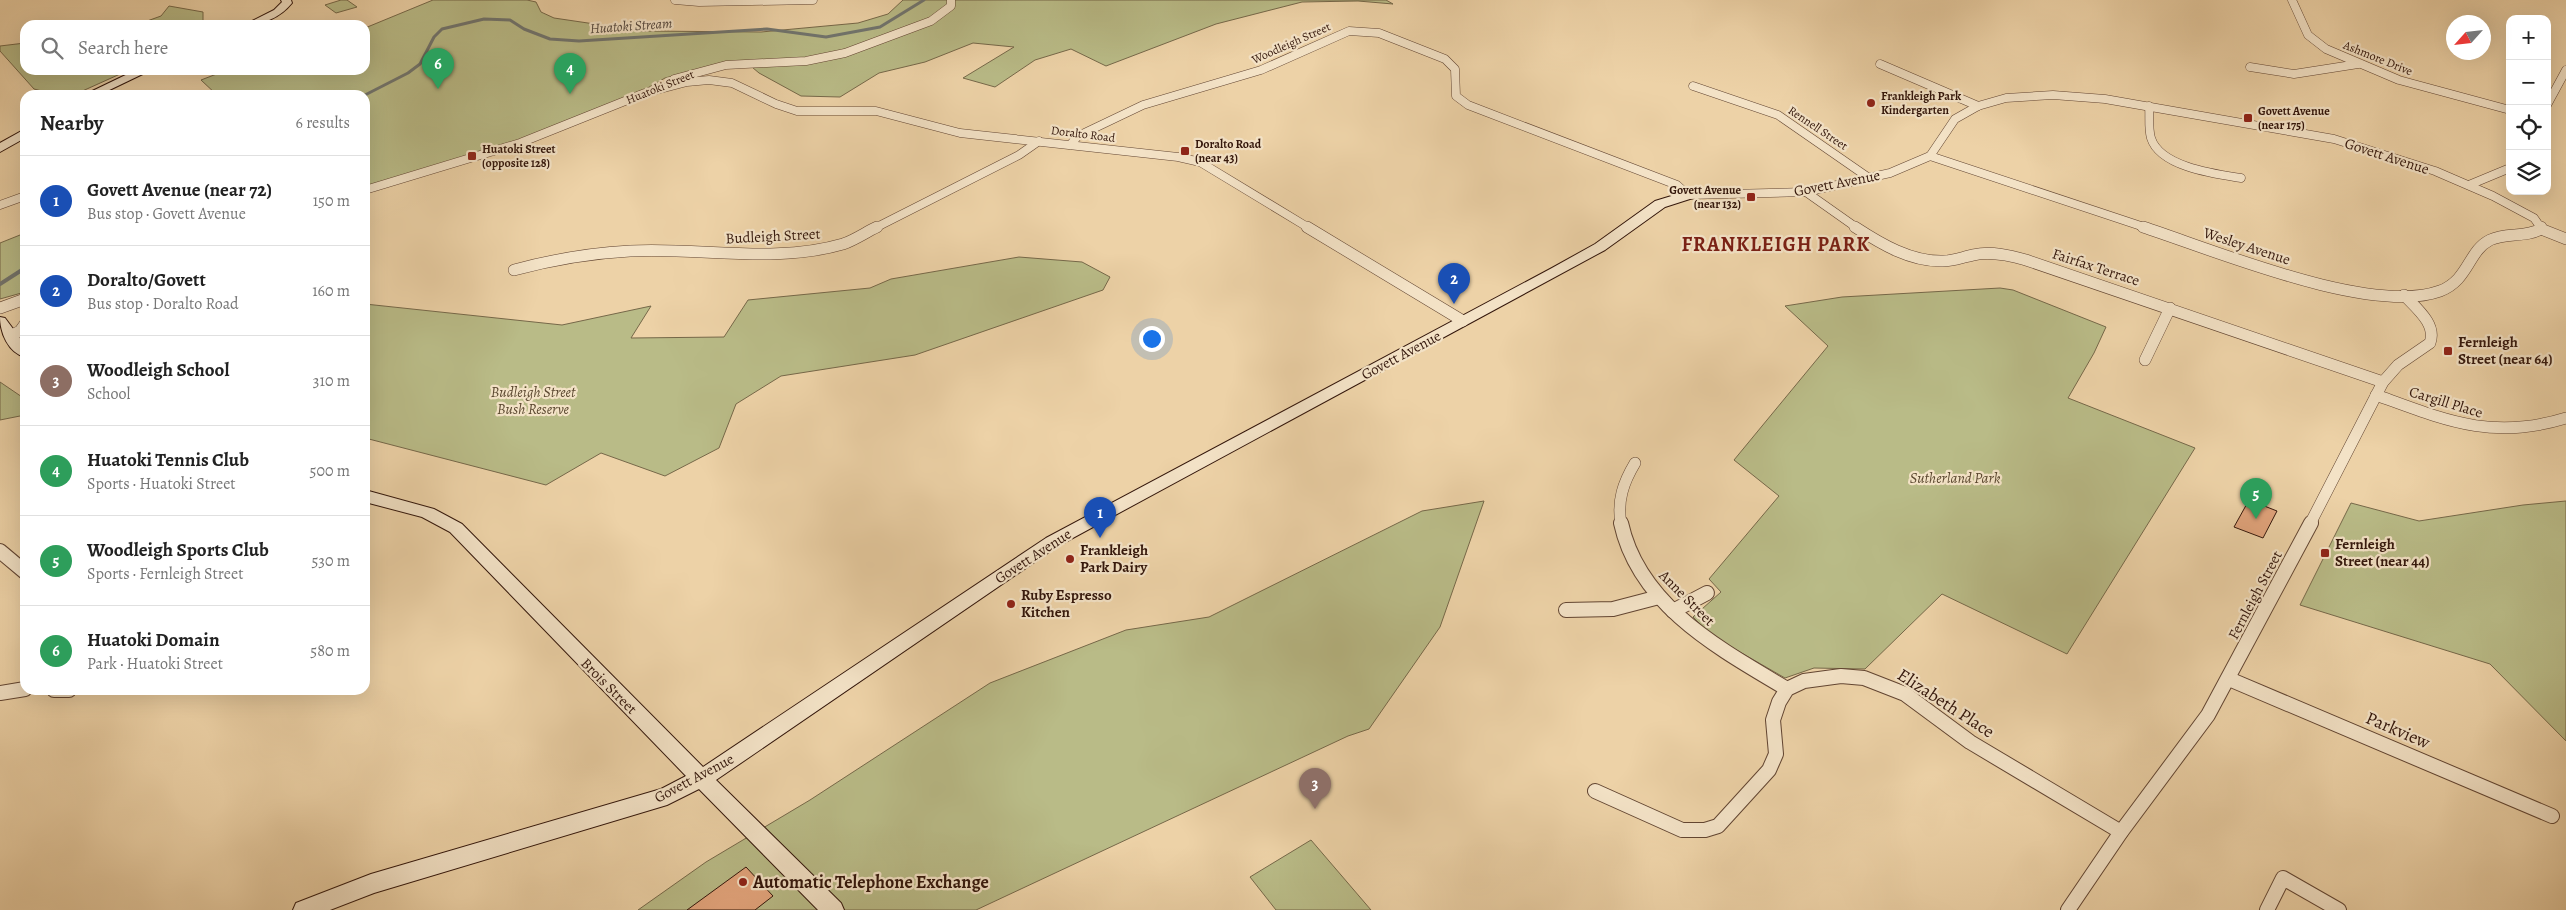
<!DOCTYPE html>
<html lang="en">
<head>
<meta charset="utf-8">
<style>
  :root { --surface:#fff; --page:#f2f2f2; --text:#222; --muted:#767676; --line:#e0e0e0; --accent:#d93025 }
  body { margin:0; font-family:Alegreya,serif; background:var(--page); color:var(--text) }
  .controls { position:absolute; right:15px; top:15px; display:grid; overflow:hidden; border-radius:10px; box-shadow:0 5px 20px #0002 }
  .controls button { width:45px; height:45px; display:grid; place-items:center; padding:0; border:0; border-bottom:1px solid var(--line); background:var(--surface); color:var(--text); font:25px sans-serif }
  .compass { position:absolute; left:2446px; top:15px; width:45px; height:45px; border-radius:50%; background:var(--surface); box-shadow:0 5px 20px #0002; rotate:243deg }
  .you { position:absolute; left:1151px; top:338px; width:18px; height:18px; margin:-12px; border:4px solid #fff; border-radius:50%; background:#1a73e8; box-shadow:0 0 0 8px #1a73e833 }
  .badge { display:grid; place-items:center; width:32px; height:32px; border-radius:50%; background:var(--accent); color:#fff; font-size:16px; font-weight:700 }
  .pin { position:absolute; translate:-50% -41px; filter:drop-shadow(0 1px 2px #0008) }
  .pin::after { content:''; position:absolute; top:26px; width:18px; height:15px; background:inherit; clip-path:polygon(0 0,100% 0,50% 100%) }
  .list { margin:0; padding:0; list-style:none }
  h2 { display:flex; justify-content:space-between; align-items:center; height:65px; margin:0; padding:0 20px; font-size:21px }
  h2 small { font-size:16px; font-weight:400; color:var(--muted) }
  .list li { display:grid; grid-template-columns:32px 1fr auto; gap:15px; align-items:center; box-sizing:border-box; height:90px; padding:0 20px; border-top:1px solid var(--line) }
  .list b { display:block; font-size:19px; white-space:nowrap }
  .list p { margin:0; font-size:16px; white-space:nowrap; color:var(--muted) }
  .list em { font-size:16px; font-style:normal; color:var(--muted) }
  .icon { flex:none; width:28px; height:28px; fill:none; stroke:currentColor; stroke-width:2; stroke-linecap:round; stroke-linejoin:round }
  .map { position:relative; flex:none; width:2566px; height:910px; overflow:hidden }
  .search { position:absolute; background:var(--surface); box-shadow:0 5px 20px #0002; left:20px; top:20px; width:350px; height:55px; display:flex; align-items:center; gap:12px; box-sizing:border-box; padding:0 18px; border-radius:15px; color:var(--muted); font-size:19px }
  .panel { position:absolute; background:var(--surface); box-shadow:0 5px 20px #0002; left:20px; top:90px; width:350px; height:605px; border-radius:15px }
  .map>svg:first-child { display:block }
  .green { fill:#b9bb87; stroke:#766849 }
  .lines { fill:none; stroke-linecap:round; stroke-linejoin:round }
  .stream-far1 { stroke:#71756f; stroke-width:3 }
  .stream { stroke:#71756f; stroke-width:4 }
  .building { fill:#e3a57d; stroke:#33160b }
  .street-far2-casing { stroke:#624532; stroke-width:9 }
  .street-far1-casing { stroke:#624532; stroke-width:12 }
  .street-casing { stroke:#624532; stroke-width:16 }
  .secondary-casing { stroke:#33160b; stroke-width:2 }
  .street-far2 { stroke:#f3e2c6; stroke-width:8 }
  .street-far1 { stroke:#f3e2c6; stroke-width:11 }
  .street { stroke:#f3e2c6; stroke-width:14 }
  .secondary { fill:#f3e2c6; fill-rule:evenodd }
  .poi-dot { fill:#8f2418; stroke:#f3e2c6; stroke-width:2 }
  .labels { text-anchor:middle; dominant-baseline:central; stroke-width:4.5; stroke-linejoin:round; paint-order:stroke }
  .far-street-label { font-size:12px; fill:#33160b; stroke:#f3e2c6 }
  .far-poi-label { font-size:12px; font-weight:bold; fill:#33160b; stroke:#f3e2c6; text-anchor:start }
  .far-water-label { font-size:14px; font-style:italic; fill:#52463d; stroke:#f3e2c6 }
  .street-label { font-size:15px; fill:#33160b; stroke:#f3e2c6 }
  .poi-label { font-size:15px; font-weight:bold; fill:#33160b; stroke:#f3e2c6; text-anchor:start }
  .park-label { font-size:15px; font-style:italic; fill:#5b4830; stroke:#f3e2c6 }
  .near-street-label { font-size:18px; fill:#33160b; stroke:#f3e2c6 }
  .near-poi-label { font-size:18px; font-weight:bold; fill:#33160b; stroke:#f3e2c6; text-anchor:start }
  .district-label { font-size:20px; font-weight:bold; letter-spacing:1px; fill:#7a1f14; stroke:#f3e2c6 }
</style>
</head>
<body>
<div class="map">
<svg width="2566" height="910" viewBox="0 0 2566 910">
  <rect width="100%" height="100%" fill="#edd2a7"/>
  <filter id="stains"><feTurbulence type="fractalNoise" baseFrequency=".004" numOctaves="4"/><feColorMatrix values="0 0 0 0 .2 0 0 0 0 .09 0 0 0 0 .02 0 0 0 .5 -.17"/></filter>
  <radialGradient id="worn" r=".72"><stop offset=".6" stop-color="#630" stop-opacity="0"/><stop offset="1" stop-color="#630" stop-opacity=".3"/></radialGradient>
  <g class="green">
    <polygon points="341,0 347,0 357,7 336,13 325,5"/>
    <polygon points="433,0 527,0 536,2 541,12 554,18 642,31 761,32 858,23 888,14 903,0 1386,0 1393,4 1358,1 1302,2 1216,24 1106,66 1071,49 1035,60 995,87 963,78 1014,47 973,43 925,62 879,73 840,97 801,96 759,73 746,62 724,62 665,78 623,102 531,137 365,187 365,95 217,95 201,80 227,70 365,70 365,28"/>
    <polygon points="169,6 203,12 203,24 136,25 161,16"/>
    <polygon points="25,43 25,70 129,70 78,93 57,95 34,89 0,51 0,46"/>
    <polygon points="25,233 25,292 0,299 0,243"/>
    <polygon points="1019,257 1082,262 1110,277 1103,290 915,355 781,376 736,404 719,448 665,476 601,453 546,485 365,438 365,304 562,325 651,306 631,338 724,337 748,300 870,288 891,279"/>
    <polygon points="2000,288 2013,290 2106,327 2094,353 2068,398 2195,448 2067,654 1942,594 1865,669 1814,668 1785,678 1712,636 1693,617 1721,592 1709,579 1779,496 1734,460 1828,346 1785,306 1842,297"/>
    <polygon points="0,382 25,399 25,415 0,420"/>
    <polygon points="1484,501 1440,627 1369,729 1348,736 976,910 638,910 706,862 810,800 990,683 1126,630 1209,617 1422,511"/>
    <polygon points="2566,501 2566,741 2490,664 2300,605 2351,503 2419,521 2523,505"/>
    <polygon points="1311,840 1371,910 1276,910 1250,877"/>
  </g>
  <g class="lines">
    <polyline class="stream-far1" points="365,95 408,73 420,64 434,37 442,29 484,19 510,20 524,29 550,39 579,41 767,29 826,37 880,27 924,0"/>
    <polyline class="stream" points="0,284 25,268"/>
  </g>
  <g class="building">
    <polygon points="2249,500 2277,511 2263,538 2234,527"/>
    <polygon points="746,867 773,896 755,910 687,910"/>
  </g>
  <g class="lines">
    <g class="street-far2-casing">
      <g id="street-far2">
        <polyline points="675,0 699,2 813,0"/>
        <polyline points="2292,0 2308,35 2326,49 2399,80 2510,110"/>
        <polyline points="1880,64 1978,106"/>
        <polyline points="2250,67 2294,74 2358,64"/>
        <polyline points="674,79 726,65 806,61 845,53 931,21 951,6 951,0"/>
        <polyline points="1693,86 1778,115 1869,178"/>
        <polyline points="2547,105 2566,70"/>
        <path d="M2149,106c1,10 -1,22 2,32 9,29 64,36 90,40"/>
        <polyline points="1070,145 1078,136 1143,105 1261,70 1349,31 1379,33 1445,59 1455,69 1456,96 1468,105 1677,185 1688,195 1806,192 1890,173 1930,156 1955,119 1978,106 2006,98 2053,95 2105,99 2334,139 2435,171 2493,196 2534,218 2541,228"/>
        <polyline points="1930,156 2147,228"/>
        <polyline points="2469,185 2510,168"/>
        <polyline points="365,190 520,143 645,93 687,82 709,80 732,83 776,104 797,111 876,111 960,133 1178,157 1200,162 1309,228"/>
        <polyline points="1806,192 1857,228"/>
        <polyline points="0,205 25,196"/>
        <polyline points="875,228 1019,155 1039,141"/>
      </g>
    </g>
    <g class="street-far1-casing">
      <g id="street-far1">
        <polyline points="1307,227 1463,321"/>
        <path d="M1855,227c26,17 56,35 88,34 10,0 20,-4 30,-6 18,-4 36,0 53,5l357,122"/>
        <path d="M2143,227c71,23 228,89 297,64 29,-11 28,-40 50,-51 16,-8 35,-2 51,-11"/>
        <polyline points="2541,227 2541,229"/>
        <polyline points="2541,229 2566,239"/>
        <path d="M514,270c37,-10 78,-17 116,-19 70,-4 145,13 213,-7 12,-4 23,-12 34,-17"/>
        <polyline points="0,308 25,299"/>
        <polyline points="12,335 20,331 25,324"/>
        <polyline points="2145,360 2170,308"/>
        <path d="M2376,395c69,25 116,46 190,23"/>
        <path d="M1621,524c-4,-23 2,-41 14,-61"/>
        <path d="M2310,524l73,-142 15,-17 32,-22c7,-19 -14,-35 -26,-48"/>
      </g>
    </g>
    <g class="street-casing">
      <g id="street">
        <path d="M1621,523c18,83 99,126 166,166"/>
        <polyline points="0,551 25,572"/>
        <polyline points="1566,610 1613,609 1659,597"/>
        <polyline points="1673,611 1707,593"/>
        <polyline points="2229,679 2552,816"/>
        <polyline points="54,690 69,690"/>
        <polyline points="0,693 25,689"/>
        <polyline points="1595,791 1682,830 1705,830 1718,826 1769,770 1776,754 1773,720 1779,702 1787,689 1804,681 1841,676 1864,678 1905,694 1970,742 2121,832"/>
        <polyline points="2068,910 2121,832 2208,715 2311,523"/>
        <polyline points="2267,910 2283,878 2339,910"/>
      </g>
    </g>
    <g class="secondary-casing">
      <g id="secondary">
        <path d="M281,0h10l1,3c-12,15 -30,22 -48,22l30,-15 8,-8z"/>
        <polygon points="136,70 151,70 99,95 84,95"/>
        <polygon points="25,129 25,138 0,152 0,143"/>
        <polygon points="1688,191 1693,192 1694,195 1693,198 1665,207 1605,250 1058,546 716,780 841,903 844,910 818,910 699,789 667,805 374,893 330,910 293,910 296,903 371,874 661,789 686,776 450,532 422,517 365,502 365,490 434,509 462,524 703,767 1046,538 1552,268 1595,244 1655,201"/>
        <path d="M0,317l5,1 20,27v12c-17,-4 -25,-25 -25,-40z"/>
      </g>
    </g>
    <use href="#street-far2" class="street-far2"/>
    <use href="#street-far1" class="street-far1"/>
    <use href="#street" class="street"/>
    <use href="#secondary" class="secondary"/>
  </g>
  <g class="poi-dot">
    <circle cx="1871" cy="103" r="5"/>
    <rect x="2243" y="113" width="10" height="10" rx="2.5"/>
    <rect x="1180" y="146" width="10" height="10" rx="2.5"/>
    <rect x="467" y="151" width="10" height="10" rx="2.5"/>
    <rect x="1746" y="192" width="10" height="10" rx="2.5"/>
    <rect x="2443" y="346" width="10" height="10" rx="2.5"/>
    <rect x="2320" y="548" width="10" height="10" rx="2.5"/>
    <circle cx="1070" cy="559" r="5"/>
    <circle cx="1011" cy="604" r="5"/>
    <circle cx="743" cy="882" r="5"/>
  </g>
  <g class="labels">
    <g class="far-street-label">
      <text transform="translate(1291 43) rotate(-24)">Woodleigh Street</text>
      <text transform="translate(2378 58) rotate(22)">Ashmore Drive</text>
      <text transform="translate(660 87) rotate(-22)">Huatoki Street</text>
      <text transform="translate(1818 128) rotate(34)">Rennell Street</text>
      <text transform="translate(1083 134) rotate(7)">Doralto Road</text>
    </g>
    <g class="far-poi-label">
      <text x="1881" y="96">Frankleigh Park<tspan x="1881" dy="14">Kindergarten</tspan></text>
      <text x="2258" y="111">Govett Avenue<tspan x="2258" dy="14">(near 175)</tspan></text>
      <text x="1195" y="144">Doralto Road<tspan x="1195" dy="14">(near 43)</tspan></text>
      <text x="482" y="149">Huatoki Street<tspan x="482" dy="14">(opposite 128)</tspan></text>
      <text x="1741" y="190" text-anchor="end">Govett Avenue<tspan x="1741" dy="14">(near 132)</tspan></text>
    </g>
    <g class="far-water-label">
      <text transform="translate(631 26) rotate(-4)">Huatoki Stream</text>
    </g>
    <g class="street-label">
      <text transform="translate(2387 156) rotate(18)">Govett Avenue</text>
      <text transform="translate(1837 183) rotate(-11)">Govett Avenue</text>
      <text transform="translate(773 236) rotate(-3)">Budleigh Street</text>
      <text transform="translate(2247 246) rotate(18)">Wesley Avenue</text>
      <text transform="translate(2096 267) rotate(18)">Fairfax Terrace</text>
      <text transform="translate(1401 355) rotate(-28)">Govett Avenue</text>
      <text transform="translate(2446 402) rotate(17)">Cargill Place</text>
      <text transform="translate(1033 556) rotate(-33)">Govett Avenue</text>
      <text transform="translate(2255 595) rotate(-62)">Fernleigh Street</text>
      <text transform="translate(1687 598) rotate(45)">Anne Street</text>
      <text transform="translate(609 686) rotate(45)">Brois Street</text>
      <text transform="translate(694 778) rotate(-28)">Govett Avenue</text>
    </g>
    <g class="poi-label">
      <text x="2458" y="342">Fernleigh<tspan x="2458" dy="17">Street (near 64)</tspan></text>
      <text x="2335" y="544">Fernleigh<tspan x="2335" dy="17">Street (near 44)</tspan></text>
      <text x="1080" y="550">Frankleigh<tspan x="1080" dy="17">Park Dairy</tspan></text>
      <text x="1021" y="595">Ruby Espresso<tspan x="1021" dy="17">Kitchen</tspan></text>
    </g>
    <g class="park-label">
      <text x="533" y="392">Budleigh Street<tspan x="533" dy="17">Bush Reserve</tspan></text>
      <text x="1955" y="478">Sutherland Park</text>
    </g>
    <g class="near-street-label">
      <text transform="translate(1946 703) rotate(33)">Elizabeth Place</text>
      <text transform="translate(2398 730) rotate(23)">Parkview</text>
    </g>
    <g class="near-poi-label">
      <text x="753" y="882">Automatic Telephone Exchange</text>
    </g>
    <g class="district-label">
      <text x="1776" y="244">FRANKLEIGH PARK</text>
    </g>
  </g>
  <rect width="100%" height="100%" filter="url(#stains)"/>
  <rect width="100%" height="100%" fill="url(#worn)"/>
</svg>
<div class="controls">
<button>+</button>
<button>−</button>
<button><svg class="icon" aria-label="locate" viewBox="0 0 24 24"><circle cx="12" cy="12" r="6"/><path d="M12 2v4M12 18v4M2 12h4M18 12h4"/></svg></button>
<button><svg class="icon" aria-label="layers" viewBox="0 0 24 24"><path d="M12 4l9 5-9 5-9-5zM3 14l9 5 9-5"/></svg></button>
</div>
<svg class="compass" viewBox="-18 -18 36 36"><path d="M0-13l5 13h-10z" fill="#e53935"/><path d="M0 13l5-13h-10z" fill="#767676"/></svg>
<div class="you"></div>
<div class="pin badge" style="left:1100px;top:538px;background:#1a4fb4">1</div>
<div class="pin badge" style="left:1454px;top:304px;background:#1a4fb4">2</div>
<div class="pin badge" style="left:1315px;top:809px;background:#8d6e63">3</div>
<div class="pin badge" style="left:570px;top:94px;background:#2e9e5b">4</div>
<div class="pin badge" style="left:2256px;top:519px;background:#2e9e5b">5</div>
<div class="pin badge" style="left:438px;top:89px;background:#2e9e5b">6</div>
<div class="search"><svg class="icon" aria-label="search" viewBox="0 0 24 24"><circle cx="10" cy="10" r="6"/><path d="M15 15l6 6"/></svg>Search here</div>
<section class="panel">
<h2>Nearby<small>6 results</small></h2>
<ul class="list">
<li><span class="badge" style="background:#1a4fb4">1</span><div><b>Govett Avenue (near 72)</b><p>Bus stop · Govett Avenue</p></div><em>150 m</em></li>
<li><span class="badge" style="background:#1a4fb4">2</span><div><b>Doralto/Govett</b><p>Bus stop · Doralto Road</p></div><em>160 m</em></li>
<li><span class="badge" style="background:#8d6e63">3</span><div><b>Woodleigh School</b><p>School</p></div><em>310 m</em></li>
<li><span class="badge" style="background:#2e9e5b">4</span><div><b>Huatoki Tennis Club</b><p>Sports · Huatoki Street</p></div><em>500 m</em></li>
<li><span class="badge" style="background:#2e9e5b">5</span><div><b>Woodleigh Sports Club</b><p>Sports · Fernleigh Street</p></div><em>530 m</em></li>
<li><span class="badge" style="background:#2e9e5b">6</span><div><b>Huatoki Domain</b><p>Park · Huatoki Street</p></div><em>580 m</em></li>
</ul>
</section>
</div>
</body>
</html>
